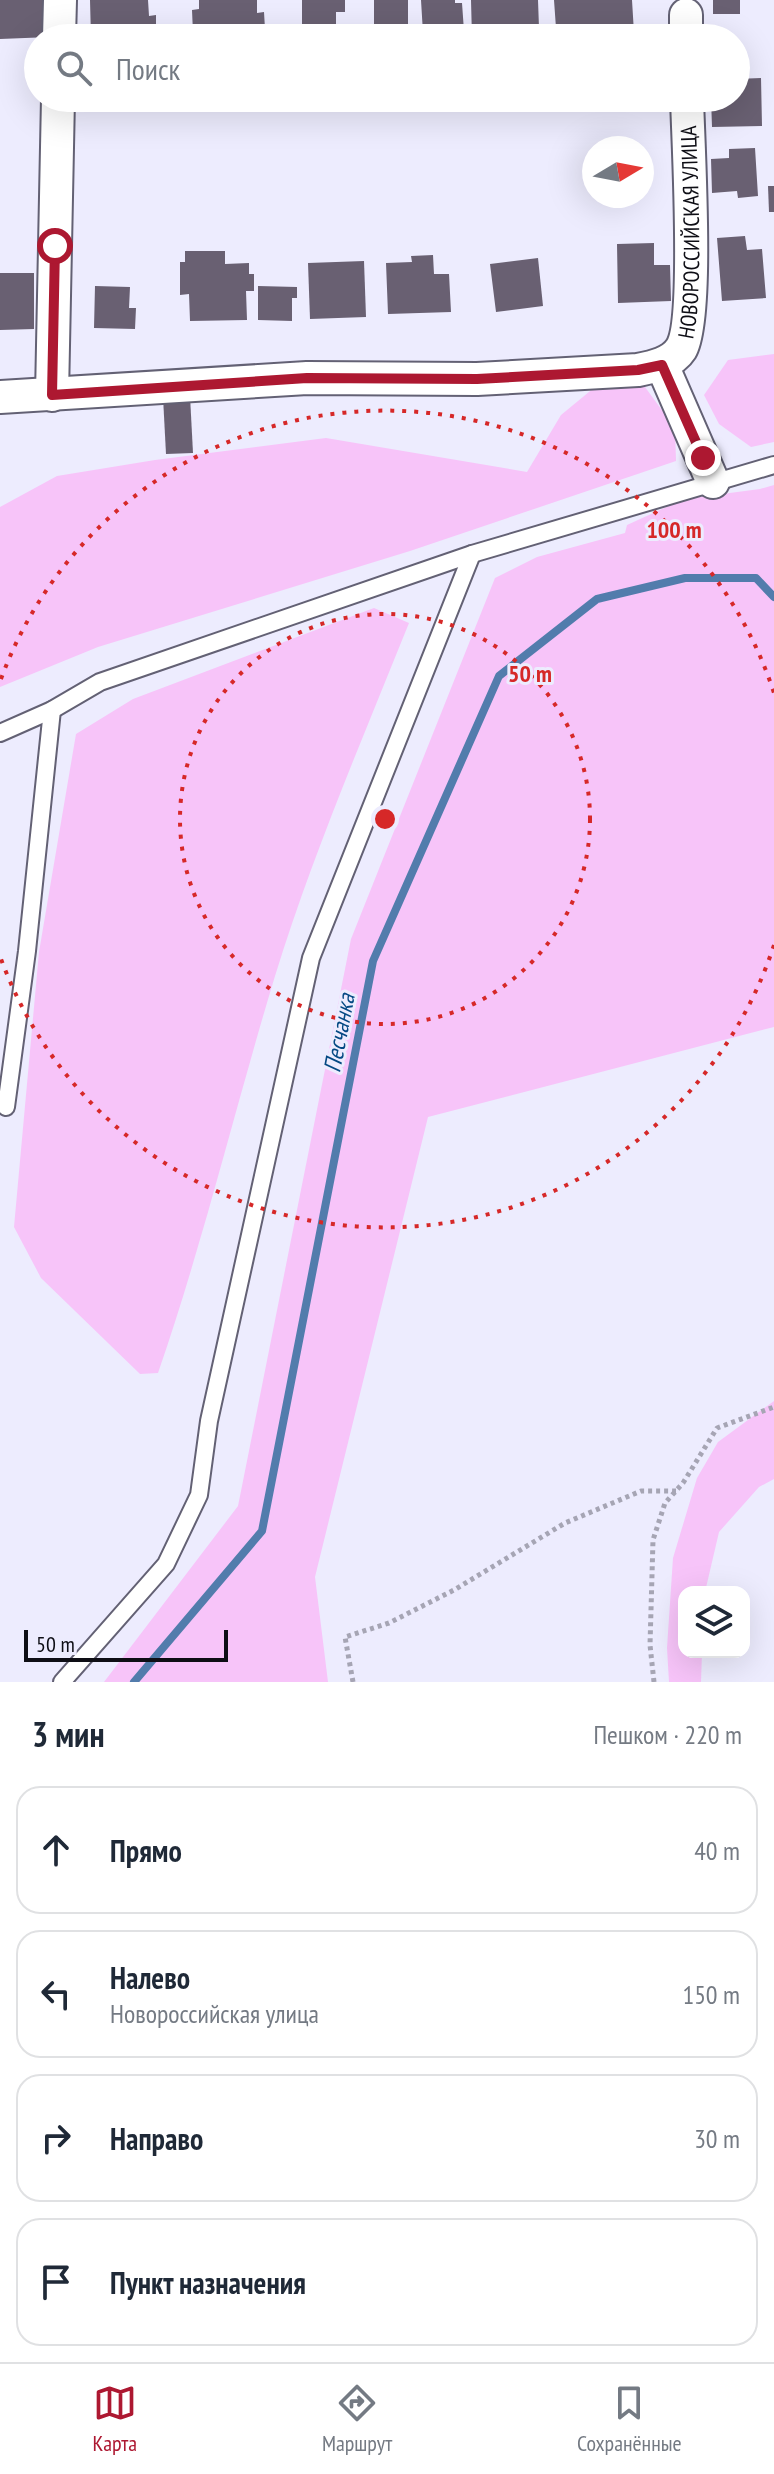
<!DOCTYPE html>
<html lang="ru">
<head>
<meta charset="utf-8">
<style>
  :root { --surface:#fff; --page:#f2f2f3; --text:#1f2937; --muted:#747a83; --line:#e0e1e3; --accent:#ad1831 }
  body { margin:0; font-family:"PT Sans Narrow",sans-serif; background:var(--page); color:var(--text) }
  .controls { position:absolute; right:24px; bottom:24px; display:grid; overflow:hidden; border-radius:16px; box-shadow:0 8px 32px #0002 }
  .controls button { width:72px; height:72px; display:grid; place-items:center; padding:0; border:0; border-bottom:2px solid var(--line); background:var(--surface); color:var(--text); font:40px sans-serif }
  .compass { position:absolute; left:582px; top:136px; width:72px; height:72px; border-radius:50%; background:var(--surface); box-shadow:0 8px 32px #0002; rotate:80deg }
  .scale { position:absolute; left:24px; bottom:20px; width:204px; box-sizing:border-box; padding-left:8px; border:4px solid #0e0e15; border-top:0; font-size:22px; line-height:28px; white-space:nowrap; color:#0e0e15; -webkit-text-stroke:6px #edecfe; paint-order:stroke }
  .stop { position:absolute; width:24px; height:24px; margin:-18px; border:6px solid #ad1831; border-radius:50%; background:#fff }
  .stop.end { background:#ad1831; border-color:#fff; box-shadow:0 2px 8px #0008 }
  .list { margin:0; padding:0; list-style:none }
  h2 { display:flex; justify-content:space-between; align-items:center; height:104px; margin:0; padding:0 32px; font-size:34px }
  h2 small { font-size:26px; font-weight:400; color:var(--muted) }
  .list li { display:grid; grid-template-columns:52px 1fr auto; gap:24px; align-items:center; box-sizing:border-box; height:128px; margin:0 16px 16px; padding:0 16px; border:2px solid var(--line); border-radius:24px }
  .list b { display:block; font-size:30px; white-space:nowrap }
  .list p { margin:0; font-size:26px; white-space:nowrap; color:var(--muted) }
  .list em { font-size:26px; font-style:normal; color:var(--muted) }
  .icon { flex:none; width:44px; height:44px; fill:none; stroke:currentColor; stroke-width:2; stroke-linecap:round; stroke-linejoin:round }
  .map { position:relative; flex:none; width:774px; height:1682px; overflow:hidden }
  .search { position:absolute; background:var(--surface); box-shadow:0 8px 32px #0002; left:24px; right:24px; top:24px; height:88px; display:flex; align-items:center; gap:20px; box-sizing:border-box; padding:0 28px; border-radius:44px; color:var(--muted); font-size:30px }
  .sheet { height:680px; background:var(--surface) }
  nav { display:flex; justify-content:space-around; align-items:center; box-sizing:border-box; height:112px; border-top:2px solid var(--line); background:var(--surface); font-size:22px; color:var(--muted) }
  nav a { display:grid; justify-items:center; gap:4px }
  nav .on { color:var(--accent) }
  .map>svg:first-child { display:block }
  .green { fill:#f7c4f9 }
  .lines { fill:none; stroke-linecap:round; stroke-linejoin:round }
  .stream { stroke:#527cac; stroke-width:8 }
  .building { fill:#696072 }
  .lane-casing { stroke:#636174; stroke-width:20 }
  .street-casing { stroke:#636174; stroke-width:36 }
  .path { stroke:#a6a5b4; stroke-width:5; stroke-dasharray:4 4; stroke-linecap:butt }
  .lane { stroke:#fff; stroke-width:16 }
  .street { stroke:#fff; stroke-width:32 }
  .route { stroke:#ad1831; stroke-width:10 }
  .ring { fill:none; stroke:#d62828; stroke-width:4; stroke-dasharray:4 8 }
  .labels { text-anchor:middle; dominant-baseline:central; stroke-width:6; stroke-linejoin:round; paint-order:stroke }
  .street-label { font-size:22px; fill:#0e0e15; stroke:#edecfe }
  .water-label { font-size:24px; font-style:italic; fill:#054984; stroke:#edecfe }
  .centre { fill:#d62828; stroke:#edecfe; stroke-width:4 }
  .ring-label { font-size:24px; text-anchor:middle; font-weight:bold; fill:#d62828; stroke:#edecfe; stroke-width:6; stroke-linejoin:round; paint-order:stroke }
</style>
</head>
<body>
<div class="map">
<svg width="774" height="1682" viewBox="0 0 774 1682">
  <rect width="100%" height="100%" fill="#edecfe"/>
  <g class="green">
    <polygon points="774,354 774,442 751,447 719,424 704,395 728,360"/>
    <polygon points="595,387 645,387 675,428 676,461 410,551 98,647 0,687 0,507 57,476 155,460 326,438 527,472 561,415"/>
    <polygon points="774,485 774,1027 428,1117 315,1577 328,1682 104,1682 238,1506 351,939 495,578 537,557 625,533 627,525 684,499 760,489"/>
    <path d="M374,608l35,15c-47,117 -97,233 -134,353 -40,132 -72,267 -117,397l-18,1 -99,-96 -27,-51 25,-275 37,-218 57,-35z"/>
    <polygon points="774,1401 774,1479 759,1487 719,1532 705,1592 684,1592 684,1652 702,1652 701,1682 669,1682 667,1648 673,1558 697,1478 718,1442"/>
  </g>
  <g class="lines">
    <polyline class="stream" points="134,1682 262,1531 373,961 499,676 597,599 685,578 756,578 774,597"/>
  </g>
  <g class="building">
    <polygon points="0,0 48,0 50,37 0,39"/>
    <polygon points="90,0 148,0 149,16 156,15 156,38 91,38"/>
    <polygon points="199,0 257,0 257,13 264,12 265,29 249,29 250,38 226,38 226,32 193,33 192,10 199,9"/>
    <polygon points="302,0 345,0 345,12 336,12 336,26 302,26"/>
    <polygon points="374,0 408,0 408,31 374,32"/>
    <polygon points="421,0 455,0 455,3 462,3 464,31 450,32 451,38 404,38 404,35 423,33"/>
    <polygon points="471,0 538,0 539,28 522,29 522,38 472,38"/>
    <polygon points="554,0 632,0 634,33 616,34 616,38 591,38 589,26 556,28"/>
    <rect x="713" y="0" width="27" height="14"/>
    <polygon points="761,78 762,126 712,127 711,98 736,98 736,79"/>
    <polygon points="755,148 758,196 738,198 737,191 712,193 711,159 729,158 729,149"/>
    <polygon points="768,186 774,186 774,212 769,212"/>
    <polygon points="745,236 747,250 762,249 766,298 722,301 717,238"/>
    <polygon points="654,243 654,265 670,265 671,301 618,303 617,244"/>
    <polygon points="185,251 225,251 225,264 249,263 249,274 254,274 254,291 246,291 247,320 190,321 189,294 180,295 180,262 185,262"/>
    <polygon points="433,255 434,274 449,274 451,312 388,314 386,263 412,262 411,256"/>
    <polygon points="538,258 543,306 496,312 490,264"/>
    <polygon points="364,261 366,317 310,319 308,263"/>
    <polygon points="0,273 34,273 34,329 0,330"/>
    <polygon points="95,286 130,287 129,308 136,308 135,329 94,328"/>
    <polygon points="258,286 297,287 297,298 292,298 292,321 258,320"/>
    <polygon points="190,396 193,453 166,454 163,397"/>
  </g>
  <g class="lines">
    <g class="lane-casing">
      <g id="lane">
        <polyline points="0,733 52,710 100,682 472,554 774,465"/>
        <polyline points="6,1107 27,951 52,710"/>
        <polyline points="62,1682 166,1564 199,1495 209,1421 311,958 472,554"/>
      </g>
    </g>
    <g class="street-casing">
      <g id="street">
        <polyline points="686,15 686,38"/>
        <polyline points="59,38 60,0"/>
        <polyline points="662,365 713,482"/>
        <polyline points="52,395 58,98"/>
        <path id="s1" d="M0,397l307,-19 170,1 161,-9c15,-3 34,-7 43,-21 18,-29 7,-207 6,-251"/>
      </g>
    </g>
    <g class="path">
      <polyline points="353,1682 345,1637 389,1623 454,1590 565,1523 641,1491 676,1491"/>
      <polyline points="654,1682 650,1645 653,1540 665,1503 683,1483 717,1428 774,1407"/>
    </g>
    <use href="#lane" class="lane"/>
    <use href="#street" class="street"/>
  </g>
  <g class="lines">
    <polyline class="route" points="55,246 52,395 307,378 477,379 638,370 662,365 703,458"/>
  </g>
  <g class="ring">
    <circle cx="385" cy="819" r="205"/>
    <path d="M774 945A409 409 0 0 1 1 959M1 679A409 409 0 0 1 774 693"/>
  </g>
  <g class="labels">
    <g class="street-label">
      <text stroke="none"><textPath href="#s1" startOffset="806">НОВОРОССИЙСКАЯ УЛИЦА</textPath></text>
    </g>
    <g class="water-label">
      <text transform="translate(339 1033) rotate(-79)">Песчанка</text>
    </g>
  </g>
  <circle cx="385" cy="819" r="12" class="centre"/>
  <g class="ring-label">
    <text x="674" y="538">100 m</text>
    <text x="530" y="682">50 m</text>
  </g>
</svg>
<div class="controls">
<button><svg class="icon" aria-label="layers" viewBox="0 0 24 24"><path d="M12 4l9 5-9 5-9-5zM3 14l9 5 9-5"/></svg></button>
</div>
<svg class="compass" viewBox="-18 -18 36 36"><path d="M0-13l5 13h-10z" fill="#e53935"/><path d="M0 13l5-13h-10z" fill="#747a83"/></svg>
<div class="scale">50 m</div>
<div class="stop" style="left:55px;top:246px"></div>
<div class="stop end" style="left:703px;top:458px"></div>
<div class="search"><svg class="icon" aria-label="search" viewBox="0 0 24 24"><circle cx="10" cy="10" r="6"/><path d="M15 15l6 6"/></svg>Поиск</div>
</div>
<section class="sheet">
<h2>3 мин<small>Пешком · 220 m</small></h2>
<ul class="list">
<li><svg class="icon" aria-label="ahead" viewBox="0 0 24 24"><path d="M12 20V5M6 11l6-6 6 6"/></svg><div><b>Прямо</b></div><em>40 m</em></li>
<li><svg class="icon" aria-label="left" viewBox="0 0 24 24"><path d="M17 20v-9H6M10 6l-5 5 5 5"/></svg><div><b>Налево</b><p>Новороссийская улица</p></div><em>150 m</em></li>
<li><svg class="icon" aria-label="right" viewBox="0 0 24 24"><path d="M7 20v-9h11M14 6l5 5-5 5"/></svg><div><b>Направо</b></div><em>30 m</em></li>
<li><svg class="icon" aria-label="arrive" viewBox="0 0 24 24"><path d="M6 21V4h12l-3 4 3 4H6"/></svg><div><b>Пункт назначения</b></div></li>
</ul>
</section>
<nav>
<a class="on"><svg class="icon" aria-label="map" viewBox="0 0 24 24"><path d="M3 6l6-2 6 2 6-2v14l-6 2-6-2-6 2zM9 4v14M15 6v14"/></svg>Карта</a>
<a><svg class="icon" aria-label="directions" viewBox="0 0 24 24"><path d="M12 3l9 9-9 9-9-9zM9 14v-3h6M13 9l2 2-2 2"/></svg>Маршрут</a>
<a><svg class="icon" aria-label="saved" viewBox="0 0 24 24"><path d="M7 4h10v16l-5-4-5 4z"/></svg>Сохранённые</a>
</nav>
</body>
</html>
